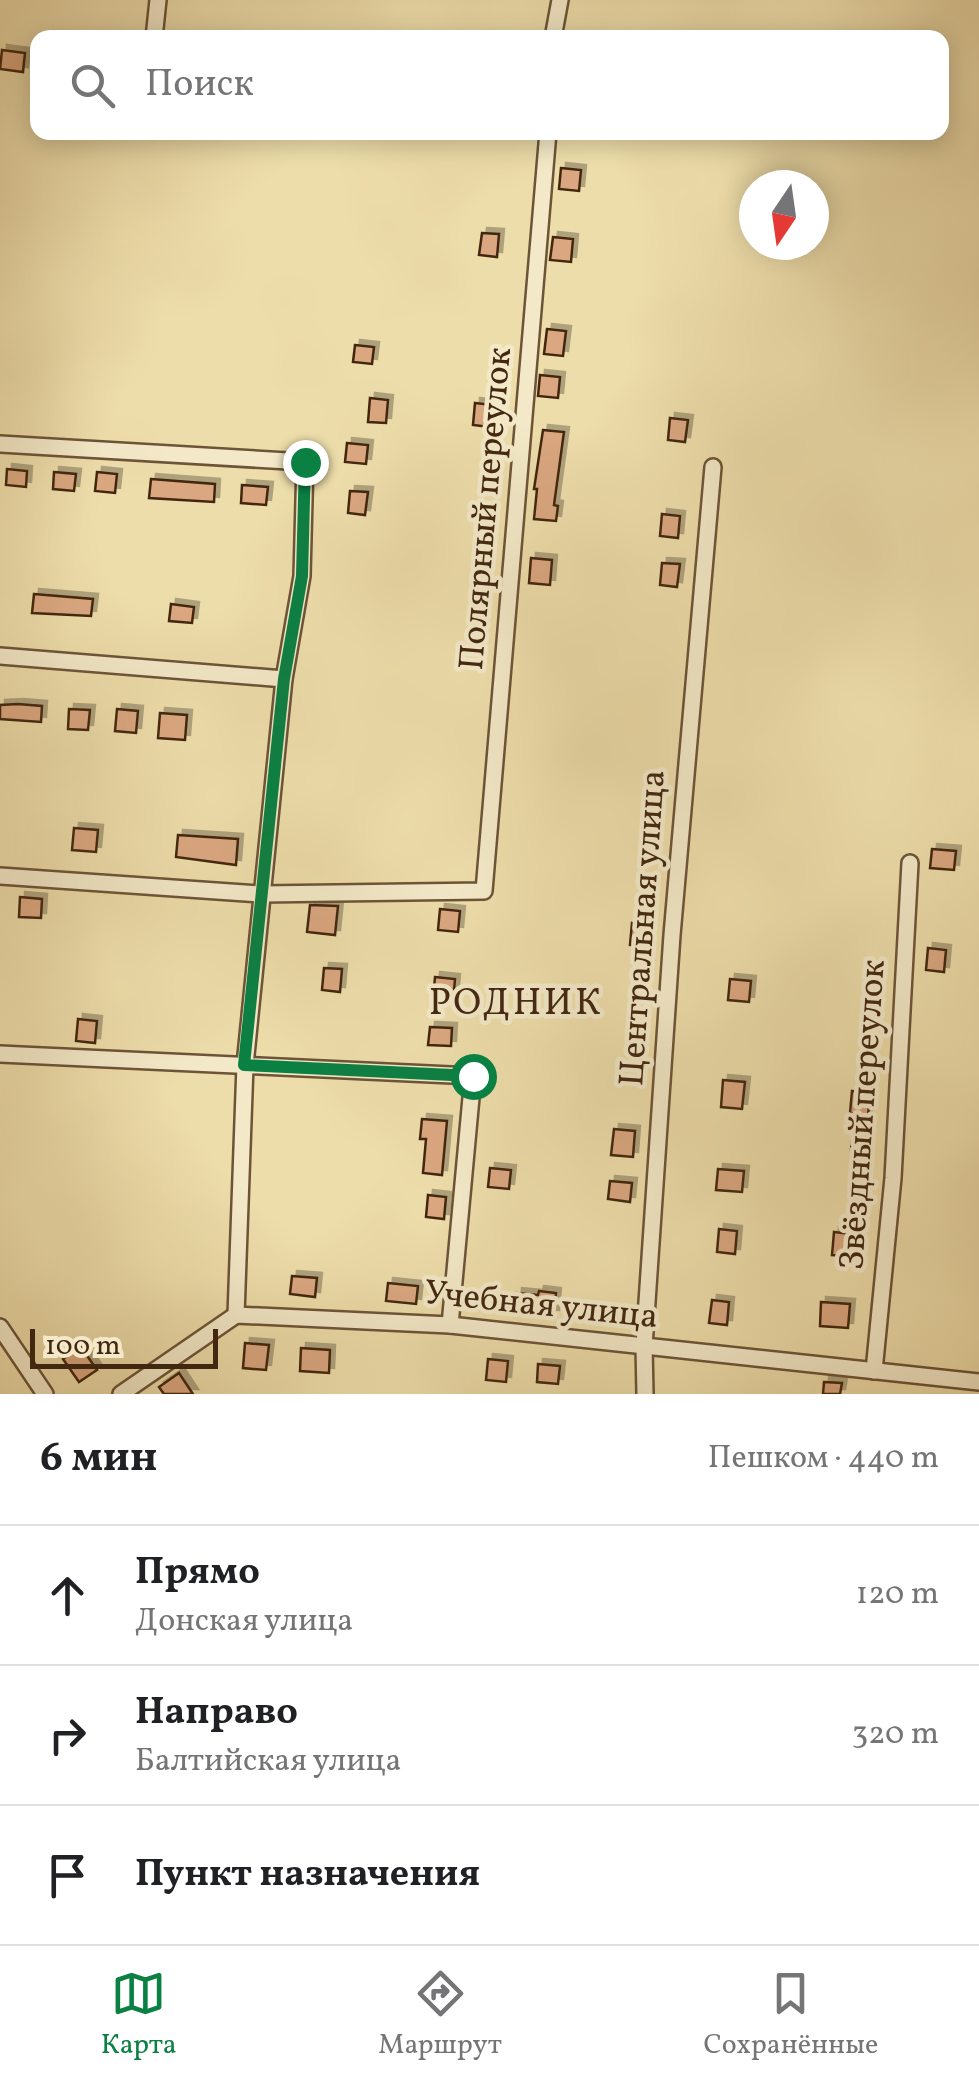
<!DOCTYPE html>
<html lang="ru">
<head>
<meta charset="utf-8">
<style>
  :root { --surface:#fff; --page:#f6f6f6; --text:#202124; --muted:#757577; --line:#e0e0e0; --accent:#0b8043 }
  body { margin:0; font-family:Vollkorn,serif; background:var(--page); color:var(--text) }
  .compass { position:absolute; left:739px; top:170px; width:90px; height:90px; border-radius:50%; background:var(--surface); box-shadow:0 5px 25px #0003; rotate:193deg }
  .scale { position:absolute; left:30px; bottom:25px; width:188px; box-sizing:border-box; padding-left:10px; border:5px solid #422711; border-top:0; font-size:28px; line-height:35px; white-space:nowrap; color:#422711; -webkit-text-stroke:8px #f3e9c8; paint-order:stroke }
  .stop { position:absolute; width:30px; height:30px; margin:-22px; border:8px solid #0b8043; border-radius:50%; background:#fff }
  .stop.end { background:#0b8043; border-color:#fff; box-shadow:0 2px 10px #0008 }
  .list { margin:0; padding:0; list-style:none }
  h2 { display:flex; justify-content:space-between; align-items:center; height:130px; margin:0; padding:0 40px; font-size:42px }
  h2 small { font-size:32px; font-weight:400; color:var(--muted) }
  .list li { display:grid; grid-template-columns:65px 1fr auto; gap:30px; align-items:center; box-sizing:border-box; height:140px; padding:0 40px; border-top:2px solid var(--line) }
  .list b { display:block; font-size:38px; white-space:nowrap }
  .list p { margin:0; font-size:32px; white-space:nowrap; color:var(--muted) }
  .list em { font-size:32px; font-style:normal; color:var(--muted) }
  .icon { flex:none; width:55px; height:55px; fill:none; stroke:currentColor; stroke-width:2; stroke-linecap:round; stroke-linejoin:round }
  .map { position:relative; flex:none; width:979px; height:1394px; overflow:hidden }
  .search { position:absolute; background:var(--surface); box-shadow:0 5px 25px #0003; left:30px; right:30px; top:30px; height:110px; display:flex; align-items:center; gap:25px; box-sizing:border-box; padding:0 35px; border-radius:20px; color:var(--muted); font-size:38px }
  .sheet { height:550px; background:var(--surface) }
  nav { display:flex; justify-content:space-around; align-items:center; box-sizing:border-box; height:140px; border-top:2px solid var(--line); background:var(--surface); font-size:28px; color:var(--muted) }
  nav a { display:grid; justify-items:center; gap:5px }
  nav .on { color:var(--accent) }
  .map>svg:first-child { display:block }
  .building { fill:#daa780; stroke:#422711; stroke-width:2.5; filter:url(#shadow) }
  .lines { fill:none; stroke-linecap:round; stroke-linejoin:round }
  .street-casing { stroke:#6d5437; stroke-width:20 }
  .street { stroke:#f3e9c8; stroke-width:15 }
  .route { stroke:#0b8043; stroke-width:12 }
  .labels { text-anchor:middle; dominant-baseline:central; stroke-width:9; stroke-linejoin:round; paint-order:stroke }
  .street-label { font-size:35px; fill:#422711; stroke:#f3e9c8 }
  .neighbourhood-label { font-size:38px; letter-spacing:2.5px; fill:#422711; stroke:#f3e9c8 }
</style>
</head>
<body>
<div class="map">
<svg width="979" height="1394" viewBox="0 0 979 1394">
  <defs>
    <filter id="shadow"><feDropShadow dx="5" dy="-5" stdDeviation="0" flood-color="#0004"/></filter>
  </defs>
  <rect width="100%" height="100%" fill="#edddaa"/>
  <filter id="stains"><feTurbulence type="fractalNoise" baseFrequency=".002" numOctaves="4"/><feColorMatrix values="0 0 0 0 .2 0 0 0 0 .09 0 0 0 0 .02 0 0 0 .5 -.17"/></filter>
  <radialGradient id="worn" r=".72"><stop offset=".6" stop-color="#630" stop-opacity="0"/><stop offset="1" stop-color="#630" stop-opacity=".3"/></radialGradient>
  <g class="building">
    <polygon points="2,50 25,53 23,72 0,69"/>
    <polygon points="561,168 581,170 579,191 559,189"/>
    <polygon points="482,233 499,234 497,257 479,255"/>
    <polygon points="553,237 573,239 571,262 550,260"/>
    <polygon points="547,329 566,331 563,356 544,354"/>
    <polygon points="355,345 374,347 372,364 353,362"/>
    <polygon points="540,375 560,377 558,398 538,396"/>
    <polygon points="370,398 388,400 386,423 368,422"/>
    <polygon points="475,403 493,405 490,427 473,425"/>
    <polygon points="670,418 688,420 685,442 668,440"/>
    <polygon points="543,430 564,432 554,505 558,506 556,521 534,519 537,489 534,489"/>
    <polygon points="347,443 368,445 366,464 345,462"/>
    <polygon points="7,469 27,471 26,487 6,485"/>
    <polygon points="54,472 76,474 74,491 53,489"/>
    <polygon points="97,472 117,474 115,493 95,491"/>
    <polygon points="151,479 215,484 214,502 149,498"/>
    <polygon points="242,485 268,487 266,505 241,503"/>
    <polygon points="350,491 368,492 365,515 348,513"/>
    <polygon points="662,514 680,516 678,538 660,536"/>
    <polygon points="531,558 552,560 550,585 529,583"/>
    <polygon points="662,563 680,564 677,587 660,585"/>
    <polygon points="34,594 93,599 91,616 32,613"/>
    <polygon points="171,604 194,607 192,623 169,621"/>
    <polygon points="18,704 42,706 41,722 0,719 0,705"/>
    <polygon points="69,709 90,710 88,730 68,729"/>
    <polygon points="117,709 138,711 136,733 115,731"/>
    <polygon points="160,713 187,715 185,740 158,738"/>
    <polygon points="74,828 98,830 96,852 72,850"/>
    <polygon points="178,835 238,839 236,865 176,857"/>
    <polygon points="932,849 956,851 954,870 930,868"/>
    <polygon points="20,897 42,899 41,918 19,917"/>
    <polygon points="310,905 338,906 335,935 307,932"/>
    <polygon points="440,909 460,911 458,932 438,930"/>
    <polygon points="632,923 650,925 648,947 630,945"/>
    <polygon points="928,948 946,950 944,972 926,970"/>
    <polygon points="324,968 342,969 340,992 322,990"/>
    <polygon points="435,977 455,979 453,1001 433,999"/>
    <polygon points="730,979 751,981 749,1002 728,1000"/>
    <polygon points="78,1019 97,1021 95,1043 76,1041"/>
    <polygon points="430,1027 452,1028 451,1046 428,1045"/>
    <polygon points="723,1080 745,1082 742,1109 721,1107"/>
    <polygon points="852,1091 870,1093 865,1152 851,1150 855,1114 850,1113"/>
    <polygon points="422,1119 447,1121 442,1175 423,1173 426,1139 420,1139"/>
    <polygon points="614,1129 635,1131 633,1157 611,1155"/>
    <polygon points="490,1168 511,1170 509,1189 488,1187"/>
    <polygon points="718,1169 744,1171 742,1192 716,1190"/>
    <polygon points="610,1181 632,1183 630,1202 608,1199"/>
    <polygon points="428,1195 446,1197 444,1219 426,1217"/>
    <polygon points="719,1229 737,1231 735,1254 717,1252"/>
    <polygon points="834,1232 852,1234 850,1256 832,1255"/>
    <polygon points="292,1276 317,1278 315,1297 290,1294"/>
    <polygon points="388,1283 418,1286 416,1304 386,1301"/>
    <polygon points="539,1291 556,1293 554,1315 515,1313 517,1293 538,1295"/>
    <polygon points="712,1300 729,1302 727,1325 709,1323"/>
    <polygon points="821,1302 850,1304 848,1328 820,1326"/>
    <polygon points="245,1343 269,1345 266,1370 243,1368"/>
    <polygon points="81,1347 97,1370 79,1382 63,1359"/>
    <polygon points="301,1348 330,1350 329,1373 300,1371"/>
    <polygon points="488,1359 508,1361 506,1382 486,1380"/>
    <polygon points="538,1364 560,1366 558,1384 537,1382"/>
    <polygon points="179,1373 193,1394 164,1394 159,1387"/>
    <polygon points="824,1382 842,1383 840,1394 823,1394"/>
  </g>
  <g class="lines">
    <g class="street-casing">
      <g id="street">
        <polyline points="154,38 158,0"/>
        <polyline points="553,38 560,0"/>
        <polyline points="0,444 305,462 302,576 284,679 245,1065 236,1315"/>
        <polyline points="0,656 284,679"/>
        <polyline points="0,876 261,894 484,891 548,132"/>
        <polyline points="0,1054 473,1076 450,1325"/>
        <polyline points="0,1327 45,1394"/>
        <polyline points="874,1371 893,1178 910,863"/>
        <polyline points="121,1394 236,1315 450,1325 979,1382"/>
        <polyline points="645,1394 644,1346 672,935 713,467"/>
      </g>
    </g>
    <use href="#street" class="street"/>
  </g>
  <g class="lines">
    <polyline class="route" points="305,462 302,576 284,679 244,1065 473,1076"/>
  </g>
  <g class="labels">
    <g class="street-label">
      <text transform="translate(487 509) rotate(-85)">Полярный переулок</text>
      <text transform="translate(644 928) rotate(-86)">Центральная улица</text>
      <text transform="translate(864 1115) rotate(-86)">Звёздный переулок</text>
      <text transform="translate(541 1306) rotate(6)">Учебная улица</text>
    </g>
    <g class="neighbourhood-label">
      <text x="516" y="1004">РОДНИК</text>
    </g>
  </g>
  <rect width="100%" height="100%" filter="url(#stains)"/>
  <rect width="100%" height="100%" fill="url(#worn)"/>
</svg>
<svg class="compass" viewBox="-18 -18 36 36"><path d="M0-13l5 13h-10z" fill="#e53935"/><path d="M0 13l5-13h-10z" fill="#757577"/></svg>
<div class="scale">100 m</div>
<div class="stop" style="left:473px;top:1076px"></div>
<div class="stop end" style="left:305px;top:462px"></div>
<div class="search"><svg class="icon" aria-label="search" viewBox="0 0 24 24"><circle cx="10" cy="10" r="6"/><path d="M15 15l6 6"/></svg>Поиск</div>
</div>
<section class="sheet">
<h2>6 мин<small>Пешком · 440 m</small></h2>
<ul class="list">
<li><svg class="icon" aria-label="ahead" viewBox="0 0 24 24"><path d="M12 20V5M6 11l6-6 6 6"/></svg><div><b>Прямо</b><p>Донская улица</p></div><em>120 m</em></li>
<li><svg class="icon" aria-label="right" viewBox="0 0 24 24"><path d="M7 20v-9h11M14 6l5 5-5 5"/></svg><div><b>Направо</b><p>Балтийская улица</p></div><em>320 m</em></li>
<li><svg class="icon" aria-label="arrive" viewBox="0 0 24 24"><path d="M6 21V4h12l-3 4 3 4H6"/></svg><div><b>Пункт назначения</b></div></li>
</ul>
</section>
<nav>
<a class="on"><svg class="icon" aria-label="map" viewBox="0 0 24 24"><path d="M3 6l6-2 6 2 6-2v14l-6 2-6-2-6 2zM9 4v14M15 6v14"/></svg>Карта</a>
<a><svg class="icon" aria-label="directions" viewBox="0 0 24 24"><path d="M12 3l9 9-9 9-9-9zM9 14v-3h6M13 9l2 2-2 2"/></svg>Маршрут</a>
<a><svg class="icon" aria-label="saved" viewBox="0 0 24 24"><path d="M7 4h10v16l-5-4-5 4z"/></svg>Сохранённые</a>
</nav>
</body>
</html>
